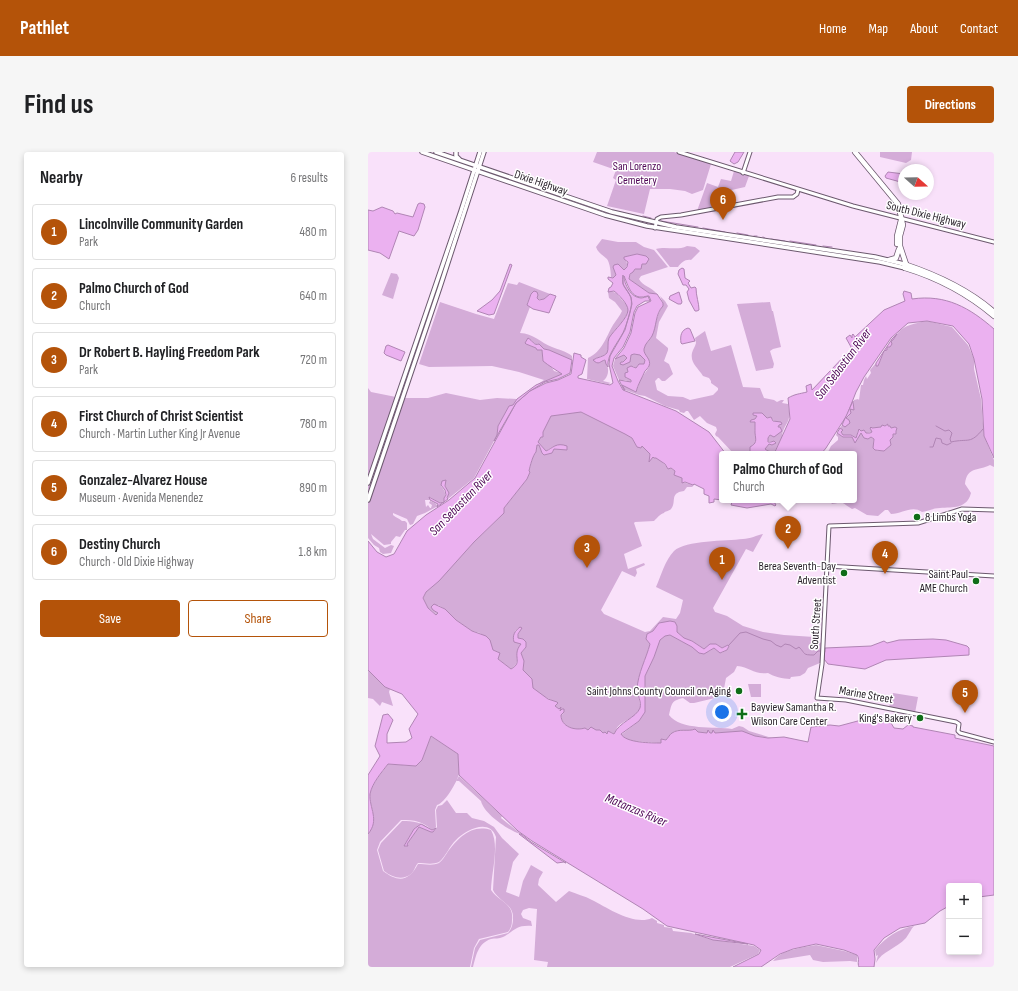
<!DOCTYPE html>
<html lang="en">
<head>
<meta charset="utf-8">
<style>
  :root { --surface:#fff; --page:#f6f6f6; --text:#202124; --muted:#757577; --line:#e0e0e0; --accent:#b45309 }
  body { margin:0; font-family:"Sofia Sans Condensed",sans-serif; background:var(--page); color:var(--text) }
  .controls { position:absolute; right:12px; bottom:12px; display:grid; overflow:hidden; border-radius:4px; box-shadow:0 2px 6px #0003 }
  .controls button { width:36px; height:36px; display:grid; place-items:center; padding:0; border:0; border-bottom:1px solid var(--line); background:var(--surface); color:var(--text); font:20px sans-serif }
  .compass { position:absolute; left:530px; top:12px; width:36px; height:36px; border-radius:50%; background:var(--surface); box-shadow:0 2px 6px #0003; rotate:110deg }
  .you { position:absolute; left:354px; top:560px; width:14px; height:14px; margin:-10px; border:3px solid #fff; border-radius:50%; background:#1a73e8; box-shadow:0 0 0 6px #1a73e833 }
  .badge { display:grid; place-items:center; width:26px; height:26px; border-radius:50%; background:var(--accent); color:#fff; font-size:13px; font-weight:700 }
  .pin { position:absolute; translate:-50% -33px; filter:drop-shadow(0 1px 2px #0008) }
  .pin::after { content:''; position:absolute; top:21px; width:14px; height:12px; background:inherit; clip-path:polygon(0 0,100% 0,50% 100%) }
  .popup { position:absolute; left:351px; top:299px; width:138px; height:52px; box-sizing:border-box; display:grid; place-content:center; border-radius:4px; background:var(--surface); filter:drop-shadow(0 1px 3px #0005); font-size:13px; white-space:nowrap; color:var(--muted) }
  .popup b { font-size:15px; color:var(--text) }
  .popup::after { content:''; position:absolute; left:50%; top:100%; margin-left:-8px; border:8px solid transparent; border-top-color:var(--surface) }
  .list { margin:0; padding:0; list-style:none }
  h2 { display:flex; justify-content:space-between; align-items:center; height:52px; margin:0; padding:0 16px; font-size:17px }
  h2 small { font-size:13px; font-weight:400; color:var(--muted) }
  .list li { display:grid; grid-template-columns:26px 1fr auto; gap:12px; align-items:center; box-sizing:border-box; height:56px; margin:0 8px 8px; padding:0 8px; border:1px solid var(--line); border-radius:4px }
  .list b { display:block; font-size:15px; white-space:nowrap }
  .list p { margin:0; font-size:13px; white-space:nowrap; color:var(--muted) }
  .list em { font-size:13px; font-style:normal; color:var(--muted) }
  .actions { display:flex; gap:8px; padding:12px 16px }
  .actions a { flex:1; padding:9px 0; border:1px solid var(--accent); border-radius:4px; text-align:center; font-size:14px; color:var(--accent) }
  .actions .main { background:var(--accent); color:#fff }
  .map { position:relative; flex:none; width:626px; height:815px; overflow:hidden; border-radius:4px }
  header { display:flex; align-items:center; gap:24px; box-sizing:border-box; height:56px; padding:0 20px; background:var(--accent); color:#fff }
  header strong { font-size:19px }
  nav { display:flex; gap:22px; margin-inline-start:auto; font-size:14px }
  .intro { display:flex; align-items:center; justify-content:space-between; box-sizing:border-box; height:96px; padding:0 24px }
  h1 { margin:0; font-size:28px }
  .button { padding:10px 18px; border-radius:4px; background:var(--accent); color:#fff; font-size:14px; font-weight:700 }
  main { display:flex; gap:24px; padding:0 24px }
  aside { flex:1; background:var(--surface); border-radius:4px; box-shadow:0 2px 6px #0003 }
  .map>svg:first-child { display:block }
  .green { fill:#d4acd8 }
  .water { fill:#ebb1f0; stroke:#b085b4 }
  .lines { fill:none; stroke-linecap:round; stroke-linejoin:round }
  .stream { stroke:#b085b4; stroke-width:1 }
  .secondary-casing { stroke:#6c596e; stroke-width:5 }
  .primary-casing { stroke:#6c596e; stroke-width:5.5 }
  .highway-casing { stroke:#6c596e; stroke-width:6 }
  .secondary { stroke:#fff; stroke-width:3 }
  .primary { stroke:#fff; stroke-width:3.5 }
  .highway { stroke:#fff; stroke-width:4.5 }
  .poi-dot { fill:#0f6d18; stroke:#fff; stroke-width:1.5 }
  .labels { text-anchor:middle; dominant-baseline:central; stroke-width:3; stroke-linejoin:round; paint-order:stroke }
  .park-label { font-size:12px; fill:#4f0656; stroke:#fff }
  .street-label { font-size:12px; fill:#271f28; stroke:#fff }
  .poi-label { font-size:12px; fill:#271f28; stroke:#fff; text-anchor:end }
  .water-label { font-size:13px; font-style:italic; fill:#4d0455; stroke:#fff }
</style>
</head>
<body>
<header>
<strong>Pathlet</strong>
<nav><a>Home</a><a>Map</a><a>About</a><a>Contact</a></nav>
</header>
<div class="intro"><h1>Find us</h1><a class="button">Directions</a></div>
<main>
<aside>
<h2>Nearby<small>6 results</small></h2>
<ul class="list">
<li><span class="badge">1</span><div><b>Lincolnville Community Garden</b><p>Park</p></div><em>480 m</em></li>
<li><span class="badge">2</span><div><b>Palmo Church of God</b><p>Church</p></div><em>640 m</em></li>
<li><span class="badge">3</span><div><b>Dr Robert B. Hayling Freedom Park</b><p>Park</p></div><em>720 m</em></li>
<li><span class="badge">4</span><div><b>First Church of Christ Scientist</b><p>Church · Martin Luther King Jr Avenue</p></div><em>780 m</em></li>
<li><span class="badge">5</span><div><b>Gonzalez-Alvarez House</b><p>Museum · Avenida Menendez</p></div><em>890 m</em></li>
<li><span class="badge">6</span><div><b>Destiny Church</b><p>Church · Old Dixie Highway</p></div><em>1.8 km</em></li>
</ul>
<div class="actions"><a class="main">Save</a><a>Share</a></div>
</aside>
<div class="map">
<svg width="626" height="815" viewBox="0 0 626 815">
  <rect width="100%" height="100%" fill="#f9e1fa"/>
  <g class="green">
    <polygon points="229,0 306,0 343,12 335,38 324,42 317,39 302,37 282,37 276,62 239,54 248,28 245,26 248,18 225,10"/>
    <polygon points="512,0 544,0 543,8 538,11 512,5"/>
    <polygon points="366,19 381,24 377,35 359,39 352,55 329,59 339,31 350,35 353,27 363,29"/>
    <path d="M234,87l16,3h18l8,5 10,3 14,17 -27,9 -2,3c3,7 13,8 18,15l-8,-1 -20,-14c3,-12 8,-8 13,-15l-4,-10 -14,3c3,5 5,8 0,13l-6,-4 -4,3 2,6 -1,2 -4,1c0,-5 -1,-15 -4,-19 -4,-4 -9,-6 -11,-12z"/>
    <path d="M319,94l8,1 5,4 -9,9c-6,-1 -10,3 -13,7h-8l-14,-18c10,-3 21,2 31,-3z"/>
    <polygon points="23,121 29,122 31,126 25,147 14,143"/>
    <path d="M151,130l31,12 -6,5h-7l-6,-5 -4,10 3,3 -10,26c13,0 21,10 32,14 7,3 14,4 20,9v4h-2l-21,-10 -5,-1 -5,-5c-5,1 -6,-2 -10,-5l-3,3v2l10,4 1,2h5l1,11 8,5 3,5 8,2v2l-7,2 -17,7 6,-4 -25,-8 -27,-6 -63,1 -10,-3 21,-62 36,12 18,5 14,-36 9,2z"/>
    <path d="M243,139l5,2 13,15c-2,12 -14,19 -19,30 -3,4 0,11 -3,15 -3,3 -9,4 -12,6l11,2v3c4,5 2,14 -3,17l8,2 -3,1 -21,-5 1,-21c14,-6 18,-21 25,-33 3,-5 7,-9 9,-14l-7,-9 -6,-4 -1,-6z"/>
    <path d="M292,144l5,5 3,5 -9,16 -3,16 12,10v2l-4,11 5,3 4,10 -8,7h-3l-3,-3h-1l-3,3 2,9 11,6 15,1 7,3 23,-5 5,-5v-2l-7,-5v-2l-2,-3 -6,-2c-5,-8 -13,-13 -11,-23 1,-4 3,-6 4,-10l-1,-5 10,-7 6,20 20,-6 12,42 17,1 4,10 10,2 3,2 4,-2h3l-2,3 6,1c1,5 2,13 0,17 -3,6 -6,10 -6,16l-8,16 -3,1 1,-2 -4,-1 -3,-2 4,-5h4l-1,-2 -4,-1v-3c2,-4 9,-3 14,-7l-4,-3 1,-3 -9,-8 -4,1 -4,-5 -9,2 4,1 -2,3 -4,1v2h4c0,5 2,17 0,21 -2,4 -5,7 -6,11h-15l-16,-17 -2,-1 -1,-2 2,-4 -1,-3 -9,-4 -7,-7 -6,4 -6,-9h-2l-2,2 -4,-1 -1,-2 -14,-4 -20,-10 -6,-1 -14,-5 -3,-4v-1l9,3 2,3 3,1 5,-13 8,-12 -2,-10 -3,-3v-5l1,-4 6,-7 5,-18 7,-17z"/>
    <polygon points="402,150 404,159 405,159 413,195 405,197 402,199 406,212 405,216 388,219 369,152"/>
    <path d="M559,169l25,6 16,18 6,14v10l7,30 3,37 10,24v7l-4,-2c-11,6 -23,1 -25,19l6,9c-4,16 -18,14 -31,15 -6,0 -12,3 -18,4 -10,-7 -20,2 -31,2l-3,-4h-3l-7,6 -11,-1 -12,-7 -3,1c-12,-7 -6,-7 -20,-5l-3,-4h25v-46h-27l4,-8 7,-6v-3l-2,-2 1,-2 6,4h9l4,4 5,-8 2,2 1,3 4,1 2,-2 4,2 -1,4 4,8h7l7,-6 -1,-5 7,-12 -2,-1 -4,1 -1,-2h-2l1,-1 -1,-1 -3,2 -2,-1 -2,2 -9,1v4l-6,1 -3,-3v2l-5,-1 -2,7 -5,-3h-8l-2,-3 2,-2 -3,-2 2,-3 6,-1 1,-3 -3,-3 3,-2 1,-7 3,1 1,-10 4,-1 1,1 2,-15h2l1,-5 2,-4 1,3 4,-6 -1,-3 6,-7v2l2,1 6,-14 3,-2v-3h3l1,-6 2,-1c8,-15 19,-16 34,-19z"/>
    <polygon points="256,202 259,206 252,212 263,207 263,203 266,202 272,203 277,208 276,212 270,213 268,216 265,214 259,218 260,220 257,222 258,226 263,228 262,230 257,228 251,228 245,214 247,207"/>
    <polygon points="0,236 3,240 28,245 0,328"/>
    <path d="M78,241l34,7 17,-2 20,1 -4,6 -4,1 -11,20 -1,9 -3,6 -20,37 -26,21 -1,-9 -2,-5 1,-3 -5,4c5,6 5,9 3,15l-4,2 -10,-6 -1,3h-4l1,7 2,-2 2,3h1l1,-3 -3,-2 1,-2 5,2 3,3 -13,7 -8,3 -4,8 -3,1 -3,-6 -14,-6v2c3,3 6,3 9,6h3l2,2v7h-2l-5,7 -4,-1 -5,6v2l-7,1 -13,-11 2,5 12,9 6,-3 3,1 -3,7 -8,1 -3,-2 -1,-4 -5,-3 -6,-7v-35l36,-105h24z"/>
    <polygon points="30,246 34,246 0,345 0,335"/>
    <path d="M205,260h8l45,22 6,4 5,9 5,-1 8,8 -1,8 4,-6c6,2 12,8 15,13l2,-1 5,3 -1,4 8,3v4l11,3v-2l2,1 -3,3h-5l-3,4c-16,2 -6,12 -14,19 0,0 -6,2 -6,3 -4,1 -7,5 -10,8l-19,1 -1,1 8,23 -18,8 4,15 16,-6 1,2 -9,4 1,4 -2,4 -13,-6 -21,39 3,4 41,18 5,-1 13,-14 13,2 4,-6 3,-13 -27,-13c5,-11 9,-27 18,-36 12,-11 52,-10 69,-12 7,0 14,-4 20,-5l-10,18 -7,-3 -33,59 2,4 12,4 16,10 20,6 21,3 30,2v1l7,5 -1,20 -12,5 -3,5 -5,3 -9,1 -1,2c-6,0 -18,-3 -22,-6 -14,2 -18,-6 -31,-7l-3,6 -8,6 -3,16 -4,3 -25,6h-4l-7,-5c-12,3 -11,5 -14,17 12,16 46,11 63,14l7,-3 4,1 6,4 23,7 -17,-2 -15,-4 -25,1 -3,-1v1h-3l-1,-2 -1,2 -9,-1 -3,-2c-7,2 -16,-2 -23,3 -2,1 -4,5 -6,7l-3,-1 -2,4h-4c-11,-2 -28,1 -36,-8l18,-14 6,-9v-36l9,-19 5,-17 6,-4 5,-1 22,12 16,5 6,-4 7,5 6,-3 2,-4 -1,-1 -6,3 -6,-4h-6l-6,5 -12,-8 -8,-3 -7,-6v-6l-18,-3 -6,8 -6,3 -1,5 4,5c-4,15 -12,29 -13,45 0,6 4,13 3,19 -3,10 -18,12 -23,20 -1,2 -2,4 -3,6l-3,-2h-4l1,2 -6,-1 -3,-3h-11l-3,-2c-10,3 -24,-1 -24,-13l2,-1 1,-4 -2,-1 -1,2v-2l-5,-1 -1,-2 3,-3 -15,-7 -11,-8v-9l-9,-9 1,-9 -3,-8 5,-6v-5l-3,-3 -5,-1v-3l3,-6 -1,-2 -5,4v11l6,2c-9,12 2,17 -10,25l-13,-10v-7l-5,-2 -13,-17 -8,-2 -16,-11 -11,-11 -7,-4 -5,5 5,3 -1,2 -9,-7 -5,-10 3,-6 13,-12 35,-38 30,-29v-5l23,-29 3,-7 -1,-2 5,-17 2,-1 1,-7h2l3,8 2,2 9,-3v-3h5l3,-4 -7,1 -8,5 -8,-9 3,-6h2v-4l6,-15c8,-5 17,-1 24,-5z"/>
    <polygon points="0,518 17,535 22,537 21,540 25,554 14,550 12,554 5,547 0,546"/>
    <polygon points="592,528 601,528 599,536 591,534"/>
    <polygon points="380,532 393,532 393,545 383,545"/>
    <polygon points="525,541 550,545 547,561 521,555"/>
    <path d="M63,584l27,18c0,6 1,14 1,20 -2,8 -14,29 -22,31l-2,5 1,17 -4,3c-10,-9 -17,-10 -31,-10l-21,22 -3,8 6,21c16,12 26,10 35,-7 6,0 15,2 21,-1 3,-2 6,-7 8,-10 11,-15 24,-29 44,-23 9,16 0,43 0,60 8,12 23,13 21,30 0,5 -1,8 -4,12l-29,7 -5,9 -4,19h-102v-133c12,-15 1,-26 2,-40 2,-11 12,-21 18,-30l28,2 6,-6z"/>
    <path d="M91,624l43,40 -1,2 20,16h-1c-12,-4 -36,-20 -39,-33l-22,-20h-3z"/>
    <path d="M79,648l9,13h11l5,5 12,3 10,6 8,11 17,16 -6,8 -7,30 13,5 4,-16 8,-16 12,7 -4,7 -1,6 18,17 13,-11c7,3 16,5 23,9 16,8 42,26 60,18l5,3v2l7,2v2l8,1 1,3 18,2 18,6 45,7 6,4 -2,4 -28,13h-183l1,-5 -14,-2 3,-51 -8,-1 -6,2 -2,4 2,4 8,3 1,5c-16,-1 -16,4 -29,11 -4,2 -8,1 -12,2 -13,4 -15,17 -18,28h-2l4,-19 5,-8 28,-7c4,-5 5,-9 5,-15 1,-14 -15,-17 -20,-28l3,-53c-6,-19 -30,-8 -40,3 -6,5 -11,18 -17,22 -6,3 -15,1 -21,1 -3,3 -4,9 -7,11 -9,7 -19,3 -27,-3l-6,-21 3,-7 21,-22c11,0 20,1 28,8l-9,-5 -7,5 -9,15h2l12,-17 14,5 4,-5 -1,-17 2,-4 4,-1z"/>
    <path d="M546,774c-3,3 -5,8 -8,12 -10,11 -24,13 -30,25l2,-8 -2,1 -1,-6c11,-13 23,-21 39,-24z"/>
    <path d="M448,793l28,6 13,4v7l-7,-1 -27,1 -10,-2 -3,-5 -37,6c10,-12 29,-13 43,-16z"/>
  </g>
  <g class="water">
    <polygon points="367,0 376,0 370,10 366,12 362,9"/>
    <polygon points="520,20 536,22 536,31 518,26 517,24"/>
    <polygon points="52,51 56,52 57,55 50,78 46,84 31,79 21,107 12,101 0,98 0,58 5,59 14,55 25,59 27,62 29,61 45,65 50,52"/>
    <path d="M269,102l9,2 3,3 -3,5h-4l-1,5h-6l-2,3 -3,2 -1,5 20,14 8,1 6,9v3c-8,8 -6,20 -11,30 -2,4 -7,7 -8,13 -1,6 8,10 5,17 -1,2 -3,4 -4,5 -3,7 -7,13 -9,21l-14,-7 3,5h-1l-5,-10 12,2v-2l-6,-3v-4l3,-1 -1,-4 4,-2 5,2 3,-4h5l1,-4 -5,-5 -6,-1 -3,1 -1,7 -7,3 -3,-1 1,-2h2l4,-4 -3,-3 -9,4 9,-11 7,-15 4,-20 3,-6 13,-6 -2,-5c-3,0 -5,1 -7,1 -12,1 -15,-15 -18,-21 0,8 7,22 17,22 1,0 6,-1 7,-2l2,5h-5l-8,5 -3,6 -4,20 -7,15 -9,11 -2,8 6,15 5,9 53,21 33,21 17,22h-4v46l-8,-1v3l-5,1v-7l-5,-2v-5l-10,-5 -1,1 -8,-3 -3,1v-5l-8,-3 1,-4 -4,-3 -3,1 -3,-5 -9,-6h-2l-1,-1 -4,5 1,-8 -8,-8 -1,2 -4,-1 -5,-9 -7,-4 -44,-22 -30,4 -8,16v5h-2l-3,5 8,9c7,-3 10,-9 21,-5v4l-13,-1 -2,4 -8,2 -2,-2 -3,-8h-2l-1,7c-3,3 -6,14 -7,19l1,1 -3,7 -23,29v5l-30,29 -35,39 -13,11 -3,6 5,10 8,7 2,-2 -5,-3 -2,-3 3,-3 11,5 11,11 16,11 14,5 4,4 3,10 7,3 -2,6 13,10c13,-7 0,-13 10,-25l-7,-2c-2,-7 1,-11 6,-15l2,1 -4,6v4l5,1 3,3v5l-5,6 3,8 -1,9 9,9 1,9 15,11 9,3 1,1 -3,3 4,3 2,-2 -1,4 2,-2h2v3l-3,3c0,12 14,16 24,13l3,2 3,-3 5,3h4l3,3 2,-1 2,2 1,-3 6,3c5,-12 22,-16 26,-26 2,-6 -3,-13 -3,-19 1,-16 9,-30 13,-45l-4,-5 1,-5 6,-3 6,-8 11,-2 5,1 2,4v6l7,6 8,3 12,8 6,-5h6l6,4 6,-3 1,1 -2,4 -7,3 -6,-5 -10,6 -5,-1 -7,-6 -22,-12 -5,1 -5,4 -6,17 -9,19v36l-6,9 -18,13c5,9 30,9 40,9v-4l5,1c2,-2 4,-6 6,-7 7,-5 17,-1 23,-4l3,3 9,1 1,-3 2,3h2l1,-3 2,3 27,-2 13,5 13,2 16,-1 24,5 3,-15 19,-2 9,1 30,-8h9l8,1 5,4 3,5 9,1 5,-4 5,1v1l42,8v3l39,8v149l-15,2v-11h-30v20l-9,5 -15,12 -25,5 -16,10 -10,12 1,9 -1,8h-15c-2,-4 1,-8 -2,-12l-13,-5 -28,-6 -23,5 -13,5 -19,13h-28l26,-13 2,-4 -7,-5 -87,-19 -24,-17 -111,-68 -14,-10 -59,-56 -1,-21 -27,-18 -9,24 -6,6 -28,-2c-6,8 -16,19 -18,30 -1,14 10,26 -2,40v-59l12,-19 -5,-10 8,-31 5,-1 5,6 -6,14v9l19,-1 6,-4 -3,-9 9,-15 -16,-20 -17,-7 -17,-17v-129l9,11 9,5 8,-3 13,-23 19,-16 23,-15 26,-22 41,-75 14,-12 16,-8 12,-3 13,-6 3,-21 7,2v2l5,3 -4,14 -4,2v2l32,7 3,-2 -4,-19 1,-8 15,-26 7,-26 -1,-7 -8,-13v-9c-2,14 4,12 8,23 2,9 -3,21 -6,30 -4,12 -19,26 -17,39l-2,-3 -1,-4c-5,1 -6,6 -12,0 4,-3 11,-3 14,-7 2,-4 0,-10 2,-15 5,-8 19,-20 19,-28 0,-6 -10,-16 -14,-19l-6,1 1,-4 2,-1 2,-4 -5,-4v-2l5,1 3,-3 -3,-8 1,-2 4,-1 6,6 3,-3 1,-5 -4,-3v-2z"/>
    <polygon points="142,112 144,113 126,162 121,163 109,159 124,148 132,139"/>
    <path d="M314,116l2,1 1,9 5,3 -2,2 3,5 4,-1 1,1c0,8 3,15 3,22l-2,1h-2l-6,-11 -2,-8 2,-3 -3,-4h-3l-5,-11 1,-4z"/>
    <polygon points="166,139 169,140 170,143 169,146 171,148 176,147 182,142 188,144 181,161 165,157 159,153 163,142"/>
    <path d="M536,139l7,2 1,6c34,-5 58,9 82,30v129l-10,-22 -2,-37 -8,-40 -5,-15 -16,-18 -26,-5 -19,2 -17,15 -27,39 -8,15 -9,23 -21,33 -5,6h-47l16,-35 -2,-21c7,-4 11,-4 19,-6l-1,-6 5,-2 1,6 38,-40 1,-3 -5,-9 4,-3 2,3v-3l1,-1 2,3 29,-27 21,-9 -2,-7z"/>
    <polygon points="311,140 314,150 313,152 310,152 301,147 302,144"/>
    <path d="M320,176l2,1 5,12 -13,3 -1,-1c-1,-7 0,-13 7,-15z"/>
    <path d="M529,182l-4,6 -2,1 1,3 -2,3h-3v3l-3,1c-2,5 -4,10 -6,15h-2v-3l16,-24z"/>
    <path d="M160,186c5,3 6,8 11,6l5,5 5,1 23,10 -2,13 -12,6 -13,3 -15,9 -14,12 -22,38 3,-6 1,-9 11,-20 4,-1 4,-6 19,-14 26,-11c-6,-4 -13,-8 -19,-13l-1,-11h-5l-1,-2 -10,-4 -1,-1z"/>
    <polygon points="20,193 37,200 33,209 18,203 16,201 18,194"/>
    <polygon points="485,249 486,258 482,257 483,261 478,266 481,268 482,271 477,275 474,273"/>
    <path d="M385,261h9l5,5 4,-1 2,4 8,1 1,2 -3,1 -1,2h2l2,4 -8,6 -4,-2 -2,3v4h3l3,-1 2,2 -4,2 -3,-1 -4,5 3,2 4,1 -1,2h-22l1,-2v-5c7,-4 6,-6 5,-14 0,-3 0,-7 0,-11h-5l1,-2 4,-1 2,-3 -4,-1z"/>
    <polygon points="520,272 520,274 522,274 523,276 527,275 529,276 528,279 528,282 525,282 525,285 522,288 523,293 516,299 507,298 505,296 506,287 503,285 500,287 496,286 493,281 487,291 484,285 475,285 469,281 472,276 475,278 473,280 475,283 483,283 488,286 491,277 493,279 496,278 498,281 502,281 504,280 502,276 503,275 504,276 513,275 514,273 517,274"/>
    <polygon points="78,328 77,334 81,341 79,346 80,347 69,355 70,352 62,348 61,345 72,351 76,350 76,346 78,343 77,338 73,333 74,329"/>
    <polygon points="354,348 405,348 408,353 407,354 403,352 379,356 363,353 364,350"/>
    <polygon points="565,487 578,488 599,494 601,496 601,503 518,508 497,517 460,512 456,507 457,496 503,494 516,489 519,491 531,488"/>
    <polygon points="53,672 64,678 68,676 65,680 63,680 51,675 39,692 40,694 36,694 46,677"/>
    <polygon points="151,682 153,682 163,690 198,711 196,710 189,711"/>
    <polygon points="327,782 380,792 345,788"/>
  </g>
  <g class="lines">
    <g class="stream">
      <polyline points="154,23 174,30"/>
      <polyline points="275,64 283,66"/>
      <polyline points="293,69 330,75"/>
      <polyline points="335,76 357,80"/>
      <polyline points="369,81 380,83"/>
      <polyline points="386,84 389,84"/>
      <polyline points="395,85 397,86"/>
      <polyline points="403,87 417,89"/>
      <polyline points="422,89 448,93"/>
      <polyline points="455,94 464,95"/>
      <path d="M568,274l9,5 4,-1 3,3 -2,6 1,3c18,-4 19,3 32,-13"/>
      <polyline points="562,295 565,295 568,286 573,287 574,291 579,293 583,291"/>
      <path d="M361,493l11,-12 6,-1 17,7 8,2 5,4 5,2 4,-3 5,1 6,4 3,-2c7,7 3,8 15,8l4,-4h7"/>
    </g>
    <g class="secondary-casing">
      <g id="secondary">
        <polyline points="311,0 485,54 626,90"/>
        <polyline points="375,21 382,0"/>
        <polyline points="287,76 289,67 293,65 313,63 410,45 425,45 429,42 430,38"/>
        <polyline points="626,358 594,357 550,371 461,374 454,512 449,546 478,548 588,570 591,572 590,579 592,581 626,590"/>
        <polyline points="459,414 626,424"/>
      </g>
    </g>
    <g class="primary-casing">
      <g id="primary">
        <polyline points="54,0 237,63 279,74 512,110 537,116"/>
        <polyline points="68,0 244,60 308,75 507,105 536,112"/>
        <polyline points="88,0 88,4 91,7"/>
        <polyline points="0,331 93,59 112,0"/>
        <polyline points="0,348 72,135 116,0"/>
      </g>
    </g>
    <g class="highway-casing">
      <g id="highway">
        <polyline points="487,0 530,52 535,73 532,84 532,94 538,112 537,116"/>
        <polyline points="529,92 529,84 533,68"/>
        <polyline points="521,108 528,106 531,97"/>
        <path d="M536,112c33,11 64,25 90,48"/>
        <path d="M537,116c33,10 63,26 89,48"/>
      </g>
    </g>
    <use href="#secondary" class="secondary"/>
    <use href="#primary" class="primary"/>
    <use href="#highway" class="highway"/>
  </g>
  <g class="poi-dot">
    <circle cx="549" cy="365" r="4"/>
    <circle cx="476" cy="421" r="4"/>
    <circle cx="608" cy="429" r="4"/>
    <circle cx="371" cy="539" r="4"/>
    <path d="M372 556h4v4h4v4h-4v4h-4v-4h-4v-4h4z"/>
    <circle cx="552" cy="566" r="4"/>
  </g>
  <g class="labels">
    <g class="park-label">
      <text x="269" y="14">San Lorenzo<tspan x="269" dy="14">Cemetery</tspan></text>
    </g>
    <g class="street-label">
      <text transform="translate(173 31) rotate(19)">Dixie Highway</text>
      <text transform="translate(558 63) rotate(14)">South Dixie Highway</text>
      <text transform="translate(448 472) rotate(-86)">South Street</text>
      <text transform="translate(498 543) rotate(10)">Marine Street</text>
    </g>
    <g class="poi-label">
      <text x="557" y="365" text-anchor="start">8 Limbs Yoga</text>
      <text x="468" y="414">Berea Seventh-Day<tspan x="468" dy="14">Adventist</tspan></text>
      <text x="600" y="422">Saint Paul<tspan x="600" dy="14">AME Church</tspan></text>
      <text x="363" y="539">Saint Johns County Council on Aging</text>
      <text x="383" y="555" text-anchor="start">Bayview Samantha R.<tspan x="383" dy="14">Wilson Care Center</tspan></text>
      <text x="544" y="566">King's Bakery</text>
    </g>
    <g class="water-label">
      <text transform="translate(475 212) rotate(-53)">San Sebastian River</text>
      <text transform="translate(93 351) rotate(-46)">San Sebastian River</text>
      <text transform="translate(268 658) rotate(23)">Matanzas River</text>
    </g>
  </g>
</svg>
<div class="controls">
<button>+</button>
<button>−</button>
</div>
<svg class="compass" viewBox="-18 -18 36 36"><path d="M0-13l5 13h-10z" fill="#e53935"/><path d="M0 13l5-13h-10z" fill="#757577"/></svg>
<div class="you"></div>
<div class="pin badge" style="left:354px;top:428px">1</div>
<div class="pin badge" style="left:420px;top:397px">2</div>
<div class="popup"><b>Palmo Church of God</b>Church</div>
<div class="pin badge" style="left:219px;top:416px">3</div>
<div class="pin badge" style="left:517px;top:422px">4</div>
<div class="pin badge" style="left:597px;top:561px">5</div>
<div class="pin badge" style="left:355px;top:68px">6</div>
</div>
</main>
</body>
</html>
